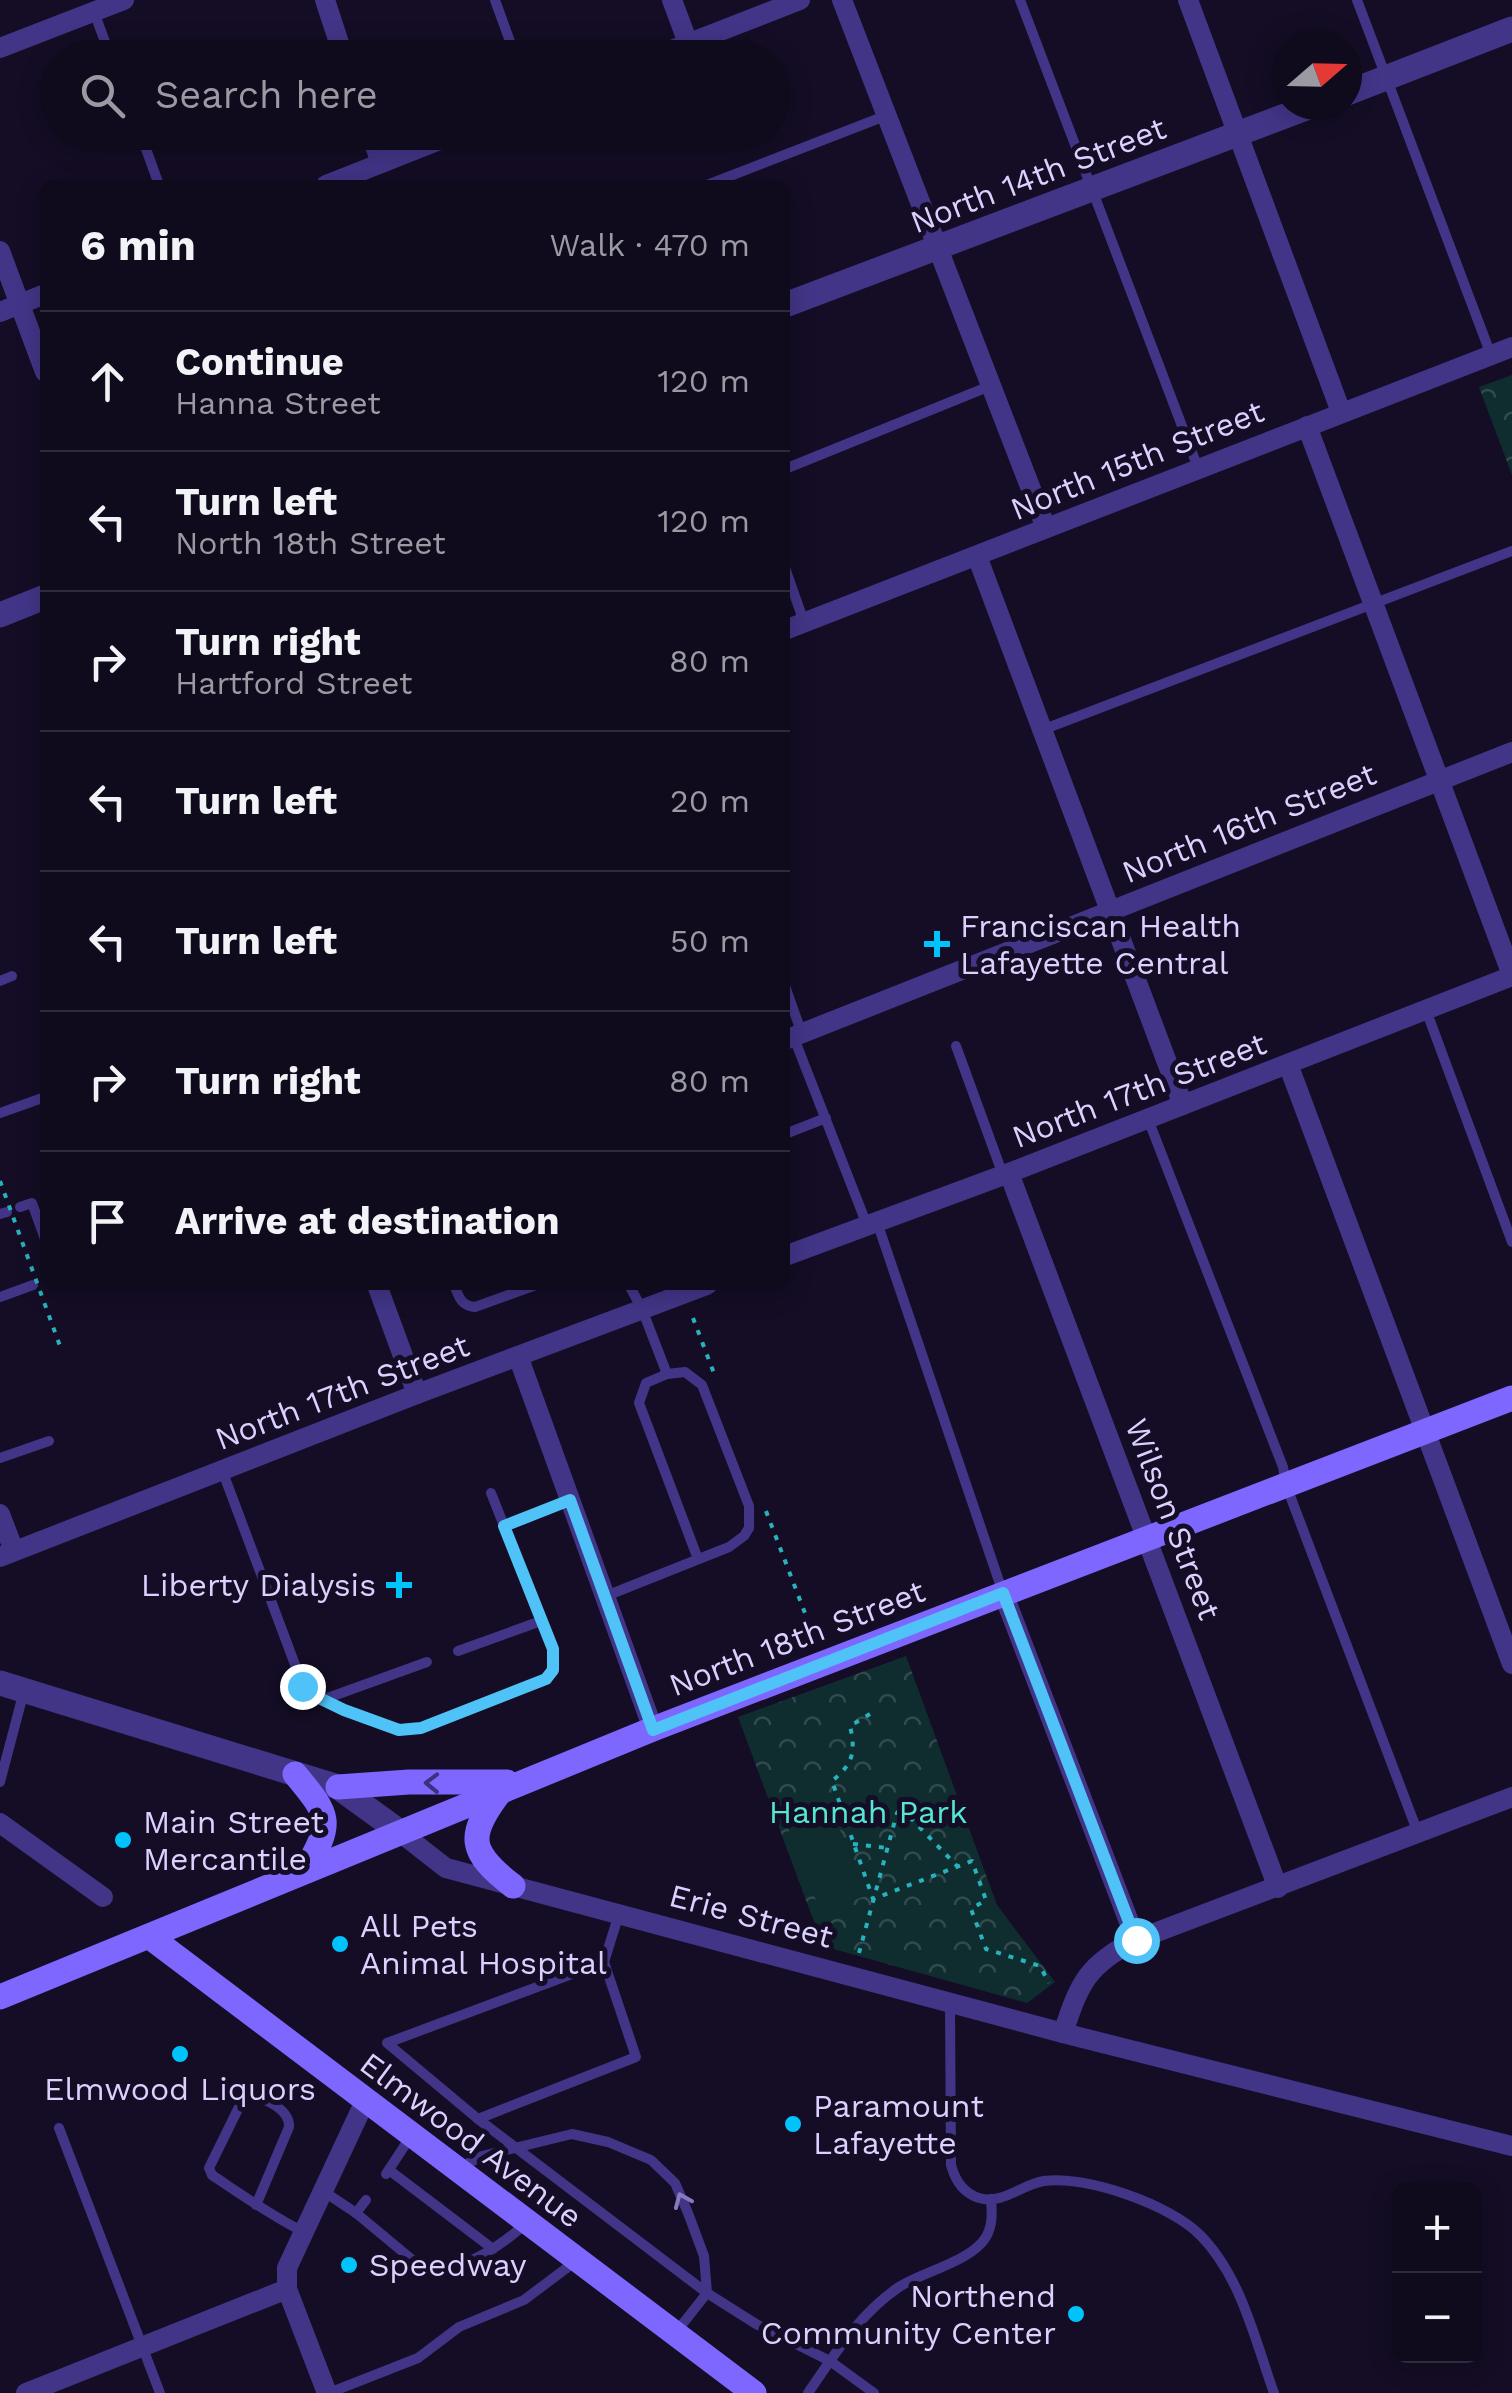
<!DOCTYPE html>
<html lang="en">
<head>
<meta charset="utf-8">
<style>
  :root { --surface:#0f0a1c; --page:#181325; --text:#f1f3f6; --muted:#9b9aa3; --line:#2f2b3b }
  body { margin:0; font-family:"Work Sans",sans-serif; background:var(--page); color:var(--text) }
  .controls { position:absolute; right:30px; bottom:30px; display:grid; overflow:hidden; border-radius:15px; box-shadow:0 5px 25px #0003 }
  .controls button { width:90px; height:90px; display:grid; place-items:center; padding:0; border:0; border-bottom:2px solid var(--line); background:var(--surface); color:var(--text); font:50px sans-serif }
  .compass { position:absolute; left:1272px; top:30px; width:90px; height:90px; border-radius:50%; background:var(--surface); box-shadow:0 5px 25px #0003; rotate:70deg }
  .stop { position:absolute; width:30px; height:30px; margin:-22px; border:8px solid #4fc3f7; border-radius:50%; background:#fff }
  .stop.end { background:#4fc3f7; border-color:#fff; box-shadow:0 2px 10px #0008 }
  .list { margin:0; padding:0; list-style:none }
  h2 { display:flex; justify-content:space-between; align-items:center; height:130px; margin:0; padding:0 40px; font-size:42px }
  h2 small { font-size:32px; font-weight:400; color:var(--muted) }
  .list li { display:grid; grid-template-columns:65px 1fr auto; gap:30px; align-items:center; box-sizing:border-box; height:140px; padding:0 40px; border-top:2px solid var(--line) }
  .list b { display:block; font-size:38px; white-space:nowrap }
  .list p { margin:0; font-size:32px; white-space:nowrap; color:var(--muted) }
  .list em { font-size:32px; font-style:normal; color:var(--muted) }
  .icon { flex:none; width:55px; height:55px; fill:none; stroke:currentColor; stroke-width:2; stroke-linecap:round; stroke-linejoin:round }
  .map { position:relative; flex:none; width:1512px; height:2393px; overflow:hidden }
  .search { position:absolute; background:var(--surface); box-shadow:0 5px 25px #0003; left:40px; top:40px; width:750px; height:110px; display:flex; align-items:center; gap:25px; box-sizing:border-box; padding:0 35px; border-radius:55px; color:var(--muted); font-size:38px }
  .panel { position:absolute; background:var(--surface); box-shadow:0 5px 25px #0003; left:40px; top:180px; width:750px; height:1110px; border-radius:15px }
  .map>svg:first-child { display:block }
  .forest { fill:url(#forest-crowns) }
  .garden { fill:#0f2c2f }
  .lines { fill:none; stroke-linecap:round; stroke-linejoin:round }
  .path { stroke:#27b3bd; stroke-width:4; stroke-dasharray:5 8; stroke-linecap:butt }
  .service { stroke:#423587; stroke-width:10 }
  .minor { stroke:#423587; stroke-width:20 }
  .tertiary { stroke:#423587; stroke-width:25 }
  .secondary { stroke:#7e67ff; stroke-width:25 }
  .path-bridge { stroke:#27b3bd; stroke-width:4; stroke-dasharray:5 8; stroke-linecap:butt }
  .oneway { stroke:#3e317c }
  .oneway2 { stroke:#877bbd }
  .route { stroke:#4fc3f7; stroke-width:12 }
  .poi-dot { fill:#00c3fb; stroke:#140d25; stroke-width:4 }
  .labels { text-anchor:middle; dominant-baseline:central; stroke-width:10; stroke-linejoin:round; paint-order:stroke }
  .street-label { font-size:32px; fill:#dcd0ff; stroke:#140d25 }
  .poi-label { font-size:32px; fill:#dcd0ff; stroke:#140d25; text-anchor:start }
  .park-label { font-size:32px; fill:#55e7d4; stroke:#140d25 }
</style>
</head>
<body>
<div class="map">
<svg width="1512" height="2393" viewBox="0 0 1512 2393">
  <defs>
    <pattern id="forest-crowns" width="20" height="18" patternUnits="userSpaceOnUse" patternTransform="scale(2.5)"><rect width="20" height="18" fill="#0f2c2f"/><path d="M2 6a3 3 0 1 1 6 0M12 15a3 3 0 1 1 6 0" fill="none" stroke="#314a4e"/></pattern>
  </defs>
  <rect width="100%" height="100%" fill="#140d25"/>
  <g class="forest">
    <polygon points="1512,375 1512,475 1479,387"/>
    <polygon points="906,1656 997,1905 1055,1982 1027,2003 823,1946 738,1717"/>
  </g>
  <polygon class="garden" points="831,1806 865,1896 821,1913 786,1823"/>
  <g class="lines">
    <g class="path">
      <polyline points="693,1318 715,1376"/>
      <polyline points="766,1511 816,1642"/>
      <path d="M870,1714l-20,12c6,26 3,38 -18,55l41,118 99,-38 14,39 -15,9 15,40 54,17 9,17"/>
      <polyline points="901,1808 957,1866"/>
      <polyline points="853,1844 887,1848"/>
      <polyline points="859,1953 897,1813 904,1804"/>
    </g>
    <g class="service">
      <polyline points="495,0 516,58"/>
      <polyline points="1020,0 1198,468"/>
      <polyline points="1357,0 1491,355"/>
      <polyline points="94,12 111,58"/>
      <polyline points="140,132 159,185"/>
      <polyline points="707,185 885,116"/>
      <polyline points="785,469 990,386"/>
      <polyline points="785,568 804,622"/>
      <polyline points="1042,730 1512,551"/>
      <polyline points="0,981 12,976"/>
      <polyline points="785,986 802,1034"/>
      <polyline points="1426,1010 1512,1242"/>
      <polyline points="794,1038 867,1225"/>
      <polyline points="956,1046 1003,1175"/>
      <polyline points="0,1113 45,1097"/>
      <polyline points="1148,1119 1283,1467 1286,1485 1418,1833"/>
      <polyline points="785,1134 826,1118"/>
      <polyline points="20,1207 32,1203 45,1239"/>
      <polyline points="0,1214 7,1212"/>
      <polyline points="877,1222 1003,1593"/>
      <path d="M454,1285c5,12 7,21 21,22l61,-22"/>
      <polyline points="629,1285 642,1309 667,1374"/>
      <polyline points="0,1297 33,1285"/>
      <polyline points="0,1458 49,1441"/>
      <polyline points="222,1470 303,1686 311,1694 344,1710 399,1730 421,1728 545,1679 553,1670 553,1649 491,1493"/>
      <polyline points="504,1527 570,1500"/>
      <polyline points="606,1596 729,1547 744,1536 749,1528 749,1506 702,1385 685,1372 667,1374 646,1383 639,1403 698,1559"/>
      <polyline points="458,1651 541,1621"/>
      <polyline points="322,1700 427,1662"/>
      <polyline points="0,1782 24,1691"/>
      <polyline points="604,1962 636,2057 478,2119 387,2043 604,1962 619,1914"/>
      <path d="M950,2004l1,161c4,15 12,28 28,33 24,7 43,-14 65,-17 42,-6 127,24 156,54 41,41 55,105 74,158"/>
      <polyline points="478,2119 707,2293"/>
      <polyline points="59,2128 160,2393"/>
      <polyline points="461,2167 482,2156 572,2134 608,2142 651,2160 675,2183 688,2213 704,2256 707,2293"/>
      <polyline points="389,2170 493,2249"/>
      <polyline points="386,2174 411,2136"/>
      <path d="M323,2191l33,22 71,59c35,-1 73,-25 98,-48"/>
      <path d="M256,2205l33,-78c1,-17 -22,-28 -38,-31l-10,7 -32,65 3,7c30,20 58,40 90,56"/>
      <polyline points="356,2213 366,2200"/>
      <polyline points="677,2331 707,2293 756,2324 830,2361 874,2393"/>
      <polyline points="329,2393 418,2358 459,2327 524,2300 576,2261"/>
      <path d="M808,2393c27,-39 51,-79 91,-106 23,-15 73,-26 87,-50 7,-12 6,-25 5,-38"/>
    </g>
    <g class="minor">
      <polyline points="325,0 344,58"/>
      <polyline points="672,0 688,43"/>
      <polyline points="842,0 1046,528"/>
      <polyline points="1188,0 1341,412"/>
      <polyline points="0,48 124,0"/>
      <polyline points="651,58 800,0"/>
      <polyline points="370,132 381,163"/>
      <polyline points="326,185 460,132"/>
      <polyline points="0,251 45,372"/>
      <polyline points="0,312 45,294"/>
      <polyline points="1307,426 1512,975"/>
      <polyline points="977,556 1183,1105"/>
      <polyline points="785,630 1512,347"/>
      <polyline points="785,1040 1512,752"/>
      <polyline points="1288,1064 1512,1664"/>
      <polyline points="1009,1173 1278,1888"/>
      <polyline points="785,1256 1009,1173 1512,976"/>
      <polyline points="377,1285 417,1394"/>
      <polyline points="518,1356 653,1729"/>
      <polyline points="0,1514 14,1551"/>
      <polyline points="0,1557 417,1394 707,1285"/>
      <polyline points="1003,1593 1136,1940"/>
      <polyline points="0,1823 103,1897"/>
      <polyline points="400,1832 446,1868 1063,2033 1512,2146"/>
      <path d="M1063,2033c17,-51 24,-68 73,-93l376,-143"/>
      <polyline points="26,2393 287,2289"/>
      <polyline points="327,2393 287,2289 287,2268 365,2101"/>
    </g>
    <g class="tertiary">
      <polyline points="1347,93 1512,29"/>
      <polyline points="785,305 1314,105"/>
      <polyline points="0,615 45,597"/>
      <polyline points="0,1683 338,1787 400,1832"/>
    </g>
    <g class="secondary">
      <path d="M295,1774c36,43 38,48 10,97"/>
      <polyline points="338,1787 409,1782 507,1782"/>
      <path d="M500,1792c-34,44 -31,60 13,94"/>
      <polyline points="150,1937 754,2393"/>
      <polyline points="0,1997 653,1729 1512,1398"/>
    </g>
    <polyline class="path-bridge" points="0,1181 60,1346"/>
  </g>
  <defs><path id="oneway-chevron" d="M-2-3.5L2.5 0L-2 3.5" fill="none" stroke-width="1.6" stroke-linecap="round" stroke-linejoin="round" transform="scale(2.5)"/></defs>
  <use class="oneway" href="#oneway-chevron" transform="translate(432 1783) rotate(-179)"/>
  <use class="oneway2" href="#oneway-chevron" transform="translate(682 2200) rotate(-113)"/>
  <g class="lines">
    <polyline class="route" points="302,1686 311,1694 344,1710 399,1730 421,1728 546,1679 553,1670 553,1649 504,1526 570,1500 653,1730 1003,1593 1136,1940"/>
  </g>
  <g class="poi-dot">
    <path d="M932 929h10v10h10v10h-10v10h-10v-10h-10v-10h10z"/>
    <path d="M394 1570h10v10h10v10h-10v10h-10v-10h-10v-10h10z"/>
    <circle cx="123" cy="1840" r="10"/>
    <circle cx="340" cy="1944" r="10"/>
    <circle cx="180" cy="2054" r="10"/>
    <circle cx="793" cy="2124" r="10"/>
    <circle cx="349" cy="2265" r="10"/>
    <circle cx="1076" cy="2314" r="10"/>
  </g>
  <g class="labels">
    <g class="street-label">
      <text transform="translate(1038 175) rotate(-21)">North 14th Street</text>
      <text transform="translate(1137 460) rotate(-22)">North 15th Street</text>
      <text transform="translate(1249 823) rotate(-22)">North 16th Street</text>
      <text transform="translate(1139 1090) rotate(-21)">North 17th Street</text>
      <text transform="translate(342 1392) rotate(-21)">North 17th Street</text>
      <text transform="translate(1173 1519) rotate(69)">Wilson Street</text>
      <text transform="translate(797 1638) rotate(-21)">North 18th Street</text>
      <text transform="translate(751 1916) rotate(15)">Erie Street</text>
      <text transform="translate(471 2140) rotate(37)">Elmwood Avenue</text>
    </g>
    <g class="poi-label">
      <text x="960" y="926">Franciscan Health<tspan x="960" dy="37">Lafayette Central</tspan></text>
      <text x="376" y="1585" text-anchor="end">Liberty Dialysis</text>
      <text x="143" y="1822">Main Street<tspan x="143" dy="37">Mercantile</tspan></text>
      <text x="360" y="1926">All Pets<tspan x="360" dy="37">Animal Hospital</tspan></text>
      <text x="180" y="2089" text-anchor="middle">Elmwood Liquors</text>
      <text x="813" y="2106">Paramount<tspan x="813" dy="37">Lafayette</tspan></text>
      <text x="369" y="2265">Speedway</text>
      <text x="1056" y="2296" text-anchor="end">Northend<tspan x="1056" dy="37">Community Center</tspan></text>
    </g>
    <g class="park-label">
      <text x="868" y="1812">Hannah Park</text>
    </g>
  </g>
</svg>
<div class="controls">
<button>+</button>
<button>−</button>
</div>
<svg class="compass" viewBox="-18 -18 36 36"><path d="M0-13l5 13h-10z" fill="#e53935"/><path d="M0 13l5-13h-10z" fill="#9b9aa3"/></svg>
<div class="stop" style="left:1136px;top:1940px"></div>
<div class="stop end" style="left:302px;top:1686px"></div>
<div class="search"><svg class="icon" aria-label="search" viewBox="0 0 24 24"><circle cx="10" cy="10" r="6"/><path d="M15 15l6 6"/></svg>Search here</div>
<section class="panel">
<h2>6 min<small>Walk · 470 m</small></h2>
<ul class="list">
<li><svg class="icon" aria-label="ahead" viewBox="0 0 24 24"><path d="M12 20V5M6 11l6-6 6 6"/></svg><div><b>Continue</b><p>Hanna Street</p></div><em>120 m</em></li>
<li><svg class="icon" aria-label="left" viewBox="0 0 24 24"><path d="M17 20v-9H6M10 6l-5 5 5 5"/></svg><div><b>Turn left</b><p>North 18th Street</p></div><em>120 m</em></li>
<li><svg class="icon" aria-label="right" viewBox="0 0 24 24"><path d="M7 20v-9h11M14 6l5 5-5 5"/></svg><div><b>Turn right</b><p>Hartford Street</p></div><em>80 m</em></li>
<li><svg class="icon" aria-label="left" viewBox="0 0 24 24"><path d="M17 20v-9H6M10 6l-5 5 5 5"/></svg><div><b>Turn left</b></div><em>20 m</em></li>
<li><svg class="icon" aria-label="left" viewBox="0 0 24 24"><path d="M17 20v-9H6M10 6l-5 5 5 5"/></svg><div><b>Turn left</b></div><em>50 m</em></li>
<li><svg class="icon" aria-label="right" viewBox="0 0 24 24"><path d="M7 20v-9h11M14 6l5 5-5 5"/></svg><div><b>Turn right</b></div><em>80 m</em></li>
<li><svg class="icon" aria-label="arrive" viewBox="0 0 24 24"><path d="M6 21V4h12l-3 4 3 4H6"/></svg><div><b>Arrive at destination</b></div></li>
</ul>
</section>
</div>
</body>
</html>
